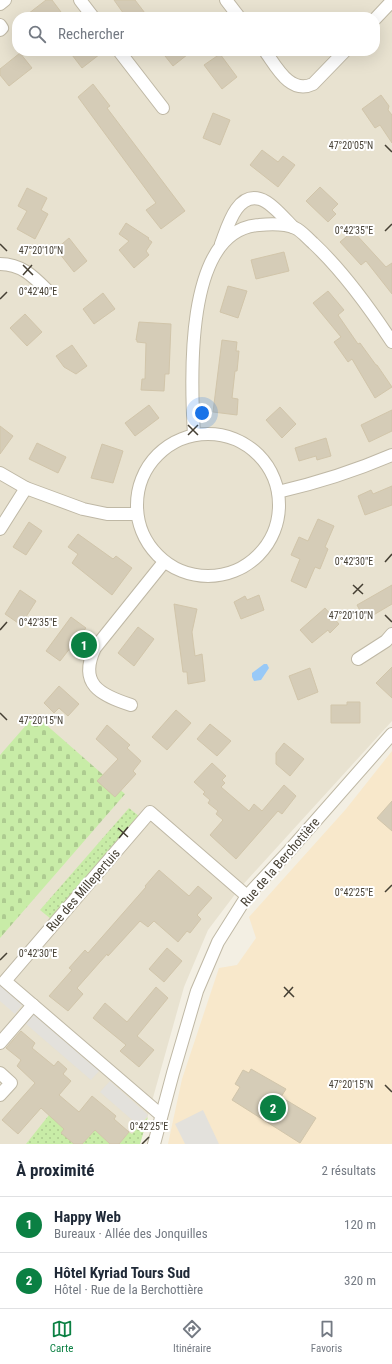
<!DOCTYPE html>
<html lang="fr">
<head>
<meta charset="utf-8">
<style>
  :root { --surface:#fff; --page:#f6f6f7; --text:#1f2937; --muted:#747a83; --line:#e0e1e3; --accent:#0b8043 }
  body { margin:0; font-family:"Roboto Condensed",sans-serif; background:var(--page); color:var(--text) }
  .you { position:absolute; left:202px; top:413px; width:14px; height:14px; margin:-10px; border:3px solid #fff; border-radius:50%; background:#1a73e8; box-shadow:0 0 0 6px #1a73e833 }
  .badge { display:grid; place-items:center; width:26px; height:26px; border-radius:50%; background:var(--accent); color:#fff; font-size:13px; font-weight:700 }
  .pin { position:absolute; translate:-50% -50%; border:2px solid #fff; box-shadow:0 1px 4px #0006 }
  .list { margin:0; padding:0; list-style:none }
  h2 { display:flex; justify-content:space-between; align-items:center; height:52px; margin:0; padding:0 16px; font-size:17px }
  h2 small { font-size:13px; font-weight:400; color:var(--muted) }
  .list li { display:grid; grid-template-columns:26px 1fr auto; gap:12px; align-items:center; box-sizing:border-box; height:56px; padding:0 16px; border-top:1px solid var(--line) }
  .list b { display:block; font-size:15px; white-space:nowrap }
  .list p { margin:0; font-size:13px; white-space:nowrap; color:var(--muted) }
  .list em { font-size:13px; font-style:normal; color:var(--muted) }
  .icon { flex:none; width:22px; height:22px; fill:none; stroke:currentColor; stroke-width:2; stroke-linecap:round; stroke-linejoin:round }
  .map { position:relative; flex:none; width:392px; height:1144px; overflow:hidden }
  .search { position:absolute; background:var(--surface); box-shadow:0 4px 16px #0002; left:12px; right:12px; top:12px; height:44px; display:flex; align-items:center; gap:10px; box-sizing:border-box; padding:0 14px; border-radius:16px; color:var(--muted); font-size:15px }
  .sheet { height:164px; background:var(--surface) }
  nav { display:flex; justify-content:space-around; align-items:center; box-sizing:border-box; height:56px; border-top:1px solid var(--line); background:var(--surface); font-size:11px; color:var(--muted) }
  nav a { display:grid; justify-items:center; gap:2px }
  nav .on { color:var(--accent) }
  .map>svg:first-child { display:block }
  .residential { fill:#e8e2d0; fill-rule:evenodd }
  .commercial { fill:#f8e8cb }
  .grass { fill:url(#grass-dots) }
  .cemetery { fill:url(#cemetery-stones) }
  .parking { fill:#e3e1dc }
  .water { fill:#98c9f7 }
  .building { fill:#d5ccb7; stroke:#d1c5aa }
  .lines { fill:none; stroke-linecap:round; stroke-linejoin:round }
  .street-casing { stroke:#bfb8a5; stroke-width:14 }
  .street { stroke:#fff; stroke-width:12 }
  .ticks { fill:none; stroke:#453f33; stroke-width:1.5 }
  .labels { text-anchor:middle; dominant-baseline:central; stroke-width:4; stroke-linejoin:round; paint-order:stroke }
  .street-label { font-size:13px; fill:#453f33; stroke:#fff }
  .ticks-label { font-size:10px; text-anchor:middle; fill:#453f33; stroke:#fff; stroke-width:4; stroke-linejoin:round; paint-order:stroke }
</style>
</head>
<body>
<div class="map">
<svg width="392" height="1144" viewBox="0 0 392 1144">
  <defs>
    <pattern id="grass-dots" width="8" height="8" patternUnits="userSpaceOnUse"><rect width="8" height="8" fill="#c8eca7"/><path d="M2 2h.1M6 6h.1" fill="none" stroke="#adcb90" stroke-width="1.8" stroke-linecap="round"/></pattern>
    <pattern id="cemetery-stones" width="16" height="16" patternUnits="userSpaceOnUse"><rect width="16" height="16" fill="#c8eca7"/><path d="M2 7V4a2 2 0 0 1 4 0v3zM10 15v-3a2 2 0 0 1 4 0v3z" fill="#adcb90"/></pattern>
  </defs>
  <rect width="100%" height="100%" fill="#f3efe3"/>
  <path class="residential" d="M0,0h392v721l-153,168 -31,41 -24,57 -44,157h-140zM17,17h358v34h-358z"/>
  <polygon class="commercial" points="392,751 392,1144 168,1144 182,1079 219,968 237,965 256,938 249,917 346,809"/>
  <g class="grass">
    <polygon points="129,808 140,817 51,919 40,910"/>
    <polygon points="49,1115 64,1129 74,1144 26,1144"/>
    <polygon points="148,1117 140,1144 119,1144 129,1132 132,1134"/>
    <polygon points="95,1130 110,1144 82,1144"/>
  </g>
  <polygon class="cemetery" points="35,715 125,794 0,938 0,755"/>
  <g class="parking">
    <polygon points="0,985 22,1005 15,1014 0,1001"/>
    <polygon points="33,1014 99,1071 91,1080 26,1024"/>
    <polygon points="110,1081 148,1115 139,1126 100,1092"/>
    <polygon points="203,1110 219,1144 185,1144 175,1124"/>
  </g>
  <polygon class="water" points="264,664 267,664 269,668 261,680 254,681 252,677 252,673"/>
  <g class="building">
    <polygon points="46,0 52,0 61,12 55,17 24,17"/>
    <polygon points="114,0 135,0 148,17 126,17"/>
    <polygon points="69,51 104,51 82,68"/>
    <polygon points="161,51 192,51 173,66"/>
    <polygon points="20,53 32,68 9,86 0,75 0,69"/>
    <polygon points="220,54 237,77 222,89 204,65"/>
    <polygon points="93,84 110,106 107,108 185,211 161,229 146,210 156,203 78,97"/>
    <polygon points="381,95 389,106 388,110 392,115 392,143 380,125 375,128 362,109"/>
    <polygon points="213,113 230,120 220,145 203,138"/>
    <polygon points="262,150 278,162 283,156 295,165 278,187 250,165"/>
    <polygon points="320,187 338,204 332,210 336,214 328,222 306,201"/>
    <polygon points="27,188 47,198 41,210 48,214 35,239 17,229 27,211 18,206"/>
    <polygon points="126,223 149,238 148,239 152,242 146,251 149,255 134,268 119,250 129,241 119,234"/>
    <polygon points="353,231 386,267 392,263 392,294 366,261 361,265 340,242"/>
    <polygon points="69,238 87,261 74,272 56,249"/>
    <polygon points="284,252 289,271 256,279 251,260"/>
    <polygon points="228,286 247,291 238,318 220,312"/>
    <polygon points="328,291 344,310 338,315 358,344 360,343 376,365 377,365 392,387 375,398 352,359 348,362 334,342 341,337 313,303"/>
    <polygon points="103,293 115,309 94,324 83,309"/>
    <polygon points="25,314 42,332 27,346 10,328"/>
    <polygon points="139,322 171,324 169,374 165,374 164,391 141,390 142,379 145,379 146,343 137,342 137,340 136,340"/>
    <polygon points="222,340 237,342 236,351 239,351 237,371 235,371 232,398 238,399 237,415 213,412"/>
    <polygon points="72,345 87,366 76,374 64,367 56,356"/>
    <polygon points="149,405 159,418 135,436 125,423"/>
    <polygon points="280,407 296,424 282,438 266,420"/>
    <polygon points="392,410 392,431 369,442 361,425"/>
    <polygon points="0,426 13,436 0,454"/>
    <polygon points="326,438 331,456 317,460 316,456 299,461 295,448"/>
    <polygon points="37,443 66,457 58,473 29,459"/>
    <polygon points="102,444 123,451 113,483 91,478"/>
    <polygon points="392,486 392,505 365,515 358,496 371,490 373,494"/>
    <polygon points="318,519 334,526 325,547 328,549 320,569 315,567 306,588 291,581 300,559 291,555 299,537 308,541"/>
    <polygon points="29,522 42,531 26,555 13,547"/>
    <polygon points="78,534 113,559 116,556 132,568 112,595 72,563 78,554 68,547"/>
    <polygon points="392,585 392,604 365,620 357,605"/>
    <polygon points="20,590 36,601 21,625 5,614"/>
    <polygon points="259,595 264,610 241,619 234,602 245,596 247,600"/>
    <polygon points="174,604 197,609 192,632 195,656 202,654 205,681 188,684 187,672 183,672"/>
    <polygon points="325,608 339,624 330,633 328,630 312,643 300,630"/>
    <polygon points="71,617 86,628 60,661 46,651"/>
    <polygon points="138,627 154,639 134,666 118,653"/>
    <polygon points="392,667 392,698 376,683"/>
    <polygon points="310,668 318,692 298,700 289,676"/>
    <polygon points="59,686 79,704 68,716 59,708 54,713 44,703"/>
    <polygon points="347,702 360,702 360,723 331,723 331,705 347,705"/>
    <polygon points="176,710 191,723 167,750 152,737"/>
    <polygon points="210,724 231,741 217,756 197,739"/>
    <polygon points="107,725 130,745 127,748 141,761 133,771 136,774 115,797 97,781 118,759 96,739"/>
    <polygon points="284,743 304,759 290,776 276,764 276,753"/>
    <polygon points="212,763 226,776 222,780 225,783 221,787 249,811 254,804 262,811 284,785 296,796 282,814 278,811 236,859 210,835 223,820 216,814 218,811 208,803 210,800 203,794 205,792 194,782"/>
    <polygon points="392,801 392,831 377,818"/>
    <polygon points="159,870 189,896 198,886 212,898 197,915 201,919 190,933 187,931 178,942 154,921 148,927 140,921 108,956 107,954 77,988 83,994 68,1011 49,996 72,970 69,968 85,950 88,953 146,887 145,886"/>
    <polygon points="167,948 182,961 164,982 149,969"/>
    <polygon points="156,987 168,998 137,1036 154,1050 139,1067 120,1051 126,1045 93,1018 105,1003 127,1022"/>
    <polygon points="21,1031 35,1043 32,1048 54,1066 58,1061 67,1069 63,1074 71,1081 59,1095 79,1112 92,1096 116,1116 114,1119 129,1132 119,1144 110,1144 95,1130 82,1144 74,1144 61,1133 64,1129 41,1108 18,1134 2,1120 35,1083 17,1066 21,1060 6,1048"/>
    <polygon points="251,1069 286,1089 281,1097 316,1118 300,1143 232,1100 240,1087 235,1084 243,1070 249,1073"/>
  </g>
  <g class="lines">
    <g class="street-casing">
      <g id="street">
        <polyline points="80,0 93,17"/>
        <polyline points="226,0 239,17"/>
        <polyline points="0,4 5,0"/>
        <polyline points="375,19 392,1"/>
        <polyline points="0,25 2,28 0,30"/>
        <polyline points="119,51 163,108"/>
        <path d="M265,51c11,15 25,44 48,33l32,-33"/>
        <path d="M221,244c6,-15 15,-52 39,-45 11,3 25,20 33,28"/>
        <path d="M0,264c21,0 33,12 47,26"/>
        <circle cx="208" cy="505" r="71"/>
        <path d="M194,435c-3,-51 -11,-205 65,-210 11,-1 25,-2 36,3 7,3 12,10 18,15 31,29 56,64 79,99"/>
        <polyline points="0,473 26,488 83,509 107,514 137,514"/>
        <path d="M278,492c39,-9 77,-21 114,-37"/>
        <polyline points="0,529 26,488"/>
        <polyline points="358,659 386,641 392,634"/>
        <path d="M131,705c-31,-10 -53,-21 -36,-57l69,-86"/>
        <polyline points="0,1043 33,1005"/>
        <polyline points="0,1073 11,1083 0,1095"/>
        <polyline points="161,1115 5,981 150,812 247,896"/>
        <polyline points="154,1144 173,1073 197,991 218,942 247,896 289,851 392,734"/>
      </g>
    </g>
    <use href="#street" class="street"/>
  </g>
  <path class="ticks" d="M385,145l7,7M385,231l7,-7M0,244l7,7M23,265l10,10M23,275l9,-10M0,299l7,-7M188,425l10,10M188,435l10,-10M385,562l7,-8M353,585l10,9M353,594l10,-10M385,615l7,7M0,630l7,-8M0,713l7,7M118,828l10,9M119,838l9,-11M385,892l7,-7M0,960l7,-7M284,987l10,10M284,997l9,-10M385,1085l7,7M142,1144l7,-7"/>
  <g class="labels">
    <g class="street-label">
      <text transform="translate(280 862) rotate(-49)">Rue de la Berchottière</text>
      <text transform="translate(83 890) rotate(-49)">Rue des Millepertuis</text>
    </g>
  </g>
  <g class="ticks-label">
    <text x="351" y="149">47°20'05"N</text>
    <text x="354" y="234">0°42'35"E</text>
    <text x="41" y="254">47°20'10"N</text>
    <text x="38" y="295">0°42'40"E</text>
    <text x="354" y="565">0°42'30"E</text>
    <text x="351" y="619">47°20'10"N</text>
    <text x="38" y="626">0°42'35"E</text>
    <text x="41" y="724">47°20'15"N</text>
    <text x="354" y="896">0°42'25"E</text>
    <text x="38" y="957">0°42'30"E</text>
    <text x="351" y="1088">47°20'15"N</text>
    <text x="149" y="1130">0°42'25"E</text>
  </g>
</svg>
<div class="you"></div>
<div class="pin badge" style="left:84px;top:645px">1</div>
<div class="pin badge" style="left:273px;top:1108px">2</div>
<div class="search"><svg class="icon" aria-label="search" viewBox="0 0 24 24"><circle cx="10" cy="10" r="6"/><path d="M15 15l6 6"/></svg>Rechercher</div>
</div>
<section class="sheet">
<h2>À proximité<small>2 résultats</small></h2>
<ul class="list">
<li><span class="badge">1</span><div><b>Happy Web</b><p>Bureaux · Allée des Jonquilles</p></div><em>120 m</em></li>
<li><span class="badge">2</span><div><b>Hôtel Kyriad Tours Sud</b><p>Hôtel · Rue de la Berchottière</p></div><em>320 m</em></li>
</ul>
</section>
<nav>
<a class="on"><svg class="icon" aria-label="map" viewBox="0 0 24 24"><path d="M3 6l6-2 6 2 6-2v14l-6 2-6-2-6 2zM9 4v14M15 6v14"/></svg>Carte</a>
<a><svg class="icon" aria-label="directions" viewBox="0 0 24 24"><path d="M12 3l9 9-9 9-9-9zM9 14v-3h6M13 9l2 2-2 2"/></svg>Itinéraire</a>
<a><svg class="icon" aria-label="saved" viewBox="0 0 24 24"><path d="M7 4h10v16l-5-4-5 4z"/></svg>Favoris</a>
</nav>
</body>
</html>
